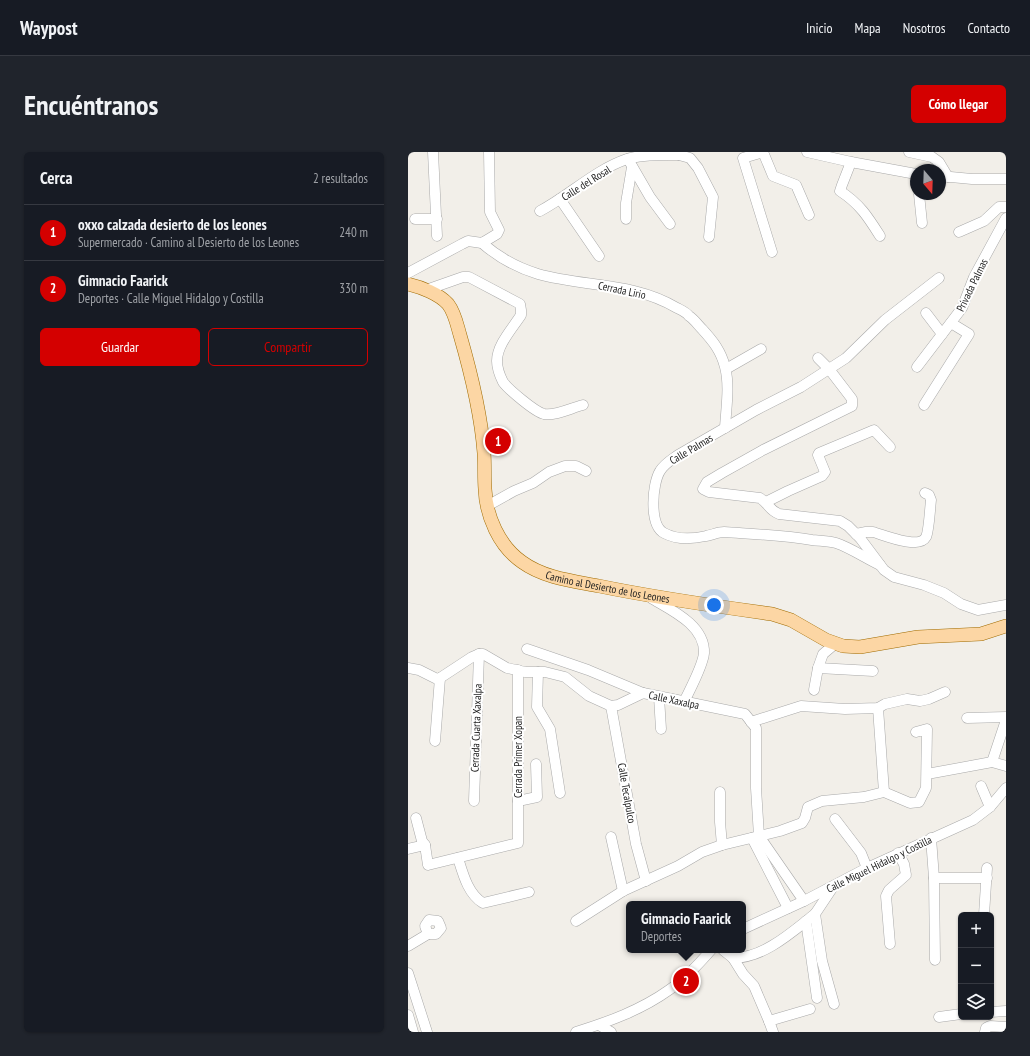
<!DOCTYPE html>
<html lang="es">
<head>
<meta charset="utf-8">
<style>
  :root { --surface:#171b24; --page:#20242c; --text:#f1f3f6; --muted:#9ea1a6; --line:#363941; --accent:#d40000 }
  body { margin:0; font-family:"PT Sans Narrow",sans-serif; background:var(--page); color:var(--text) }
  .controls { position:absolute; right:12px; bottom:12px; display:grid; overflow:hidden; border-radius:6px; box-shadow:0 1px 3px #0004 }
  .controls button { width:36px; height:36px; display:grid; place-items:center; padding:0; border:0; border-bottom:1px solid var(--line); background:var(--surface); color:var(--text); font:20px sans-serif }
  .compass { position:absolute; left:502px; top:12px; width:36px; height:36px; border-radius:50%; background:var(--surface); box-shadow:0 1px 3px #0004; rotate:161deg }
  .you { position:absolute; left:306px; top:453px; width:14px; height:14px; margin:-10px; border:3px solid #fff; border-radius:50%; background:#1a73e8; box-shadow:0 0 0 6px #1a73e833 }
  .badge { display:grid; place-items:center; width:26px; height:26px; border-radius:50%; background:var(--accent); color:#fff; font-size:13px; font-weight:700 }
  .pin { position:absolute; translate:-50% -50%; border:2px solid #fff; box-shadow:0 1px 4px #0006 }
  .popup { position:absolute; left:218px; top:749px; width:120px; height:52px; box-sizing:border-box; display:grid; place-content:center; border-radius:6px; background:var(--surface); filter:drop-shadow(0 1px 3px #0005); font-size:13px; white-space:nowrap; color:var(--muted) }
  .popup b { font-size:15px; color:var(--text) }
  .popup::after { content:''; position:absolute; left:50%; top:100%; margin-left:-8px; border:8px solid transparent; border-top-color:var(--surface) }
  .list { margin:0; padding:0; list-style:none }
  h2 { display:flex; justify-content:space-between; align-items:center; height:52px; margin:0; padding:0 16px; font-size:17px }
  h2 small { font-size:13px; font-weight:400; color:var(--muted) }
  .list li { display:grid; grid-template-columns:26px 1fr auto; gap:12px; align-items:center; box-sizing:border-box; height:56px; padding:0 16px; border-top:1px solid var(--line) }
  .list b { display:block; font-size:15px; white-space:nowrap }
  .list p { margin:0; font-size:13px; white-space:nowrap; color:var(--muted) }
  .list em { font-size:13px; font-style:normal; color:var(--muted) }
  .actions { display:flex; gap:8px; padding:12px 16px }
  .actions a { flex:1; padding:9px 0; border:1px solid var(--accent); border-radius:6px; text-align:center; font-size:14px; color:var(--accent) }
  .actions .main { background:var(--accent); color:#fff }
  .icon { flex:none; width:22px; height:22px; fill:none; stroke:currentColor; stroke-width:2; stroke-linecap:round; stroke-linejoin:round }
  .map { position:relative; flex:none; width:598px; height:880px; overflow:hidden; border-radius:6px }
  header { display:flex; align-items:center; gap:24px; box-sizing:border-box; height:56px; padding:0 20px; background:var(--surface); border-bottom:1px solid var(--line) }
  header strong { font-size:19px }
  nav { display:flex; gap:22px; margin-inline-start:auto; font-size:14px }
  .intro { display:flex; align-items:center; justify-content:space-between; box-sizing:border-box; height:96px; padding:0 24px }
  h1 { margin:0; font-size:28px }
  .button { padding:10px 18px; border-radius:6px; background:var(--accent); color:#fff; font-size:14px; font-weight:700 }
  main { display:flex; gap:24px; padding:0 24px }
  aside { flex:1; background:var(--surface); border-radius:6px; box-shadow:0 1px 3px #0004 }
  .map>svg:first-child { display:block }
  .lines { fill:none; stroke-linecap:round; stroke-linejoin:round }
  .minor-casing { stroke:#a9a9a9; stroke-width:11 }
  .major-casing { stroke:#a06b00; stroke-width:14 }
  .minor { stroke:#fff; stroke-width:10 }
  .major { stroke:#fcd6a4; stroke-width:13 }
  .labels { text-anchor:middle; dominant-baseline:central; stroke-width:4; stroke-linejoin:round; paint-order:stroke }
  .street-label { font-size:11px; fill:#222; stroke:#fff }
</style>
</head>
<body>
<header>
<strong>Waypost</strong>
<nav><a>Inicio</a><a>Mapa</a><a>Nosotros</a><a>Contacto</a></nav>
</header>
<div class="intro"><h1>Encuéntranos</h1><a class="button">Cómo llegar</a></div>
<main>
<aside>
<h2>Cerca<small>2 resultados</small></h2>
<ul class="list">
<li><span class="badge">1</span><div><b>oxxo calzada desierto de los leones</b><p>Supermercado · Camino al Desierto de los Leones</p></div><em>240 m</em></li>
<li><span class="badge">2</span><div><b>Gimnacio Faarick</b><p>Deportes · Calle Miguel Hidalgo y Costilla</p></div><em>330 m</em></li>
</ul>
<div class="actions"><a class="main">Guardar</a><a>Compartir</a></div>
</aside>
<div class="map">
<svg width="598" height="880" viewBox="0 0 598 880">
  <rect width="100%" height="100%" fill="#f2efe9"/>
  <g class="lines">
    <g class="minor-casing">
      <g id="minor">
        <polyline points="25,0 29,84"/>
        <polyline points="355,0 335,6 364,100"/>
        <polyline points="355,0 365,24 388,33 401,63"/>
        <polyline points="399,0 443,10 508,22"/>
        <polyline points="501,0 524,5 531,10 540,25"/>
        <polyline points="271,3 282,6 290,16 305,45 301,85"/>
        <polyline points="220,7 242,45 262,72"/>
        <path d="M443,10l-9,23 -2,6c20,13 28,26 40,45"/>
        <polyline points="532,24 564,27 598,27"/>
        <polyline points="511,42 514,71"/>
        <polyline points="152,47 191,104"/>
        <path d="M132,59c30,-16 55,-41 87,-52 16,-5 35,-4 52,-4v-3"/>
        <polyline points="7,67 29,67"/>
        <polyline points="218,67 218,51 224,15"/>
        <polyline points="551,80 576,69 591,55 598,55"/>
        <path d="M74,91c16,14 36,25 56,31 46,13 96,8 139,34 4,2 9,4 12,8 5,3 9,9 13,13 11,12 19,22 23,38 5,19 1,42 0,61"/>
        <polyline points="0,121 54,92 60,89 74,91 89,82 91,78 82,60 81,0"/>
        <path d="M18,138l37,-13h6l51,27 1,6v5c-9,14 -24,30 -24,46 0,7 3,15 6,21 5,7 32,30 41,32 12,2 27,-6 39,-9"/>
        <polyline points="518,161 534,182"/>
        <path d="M410,206l11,11 23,30v7l-89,44 -41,23 -15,9 -4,7 6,3 51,6c9,6 9,12 19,16l61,7 8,5 12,12 24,32 10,7 30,8 20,8 17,11 17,6 28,-5"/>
        <polyline points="509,215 554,156 566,125 598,66"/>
        <polyline points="318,217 353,197"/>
        <polyline points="516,253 561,182 543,171"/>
        <polyline points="358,350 380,339 414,324 417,320 410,303 411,301 466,278 482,295"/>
        <polyline points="79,354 106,339 125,331 141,320 157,314 168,314 178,319"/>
        <path d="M448,382l10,-2h7c11,3 46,18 53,5 3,-6 4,-29 5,-37l-2,-5 -4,-2"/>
        <path d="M472,413c-15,-7 -29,-17 -44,-22 -7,-2 -17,-2 -24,-3 -29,-5 -59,-6 -88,-8 -6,0 -12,3 -18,4 -13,3 -29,4 -42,-3 -15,-8 -12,-49 -4,-62 4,-7 11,-11 18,-16l78,-45 45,-23 45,-29 39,-38 54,-42"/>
        <path d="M243,446c20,12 54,27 53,55 -1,13 -15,38 -20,49"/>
        <polyline points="119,497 180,518 235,541 337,562 348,576 348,636 351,684 396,749"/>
        <polyline points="0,516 11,518 29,527 32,526 64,505 71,502 75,502 99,516 117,520 137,520 157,525 181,544 203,554 210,553 235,541"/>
        <polyline points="410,516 465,519"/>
        <polyline points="130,520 129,555 142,577 152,641"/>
        <polyline points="406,538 410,516 415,502 428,491"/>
        <polyline points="251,545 253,577"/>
        <polyline points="203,554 228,692 238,729"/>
        <polyline points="470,556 476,640"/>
        <polyline points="559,566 598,565"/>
        <polyline points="343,570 393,554 437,557 470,556 477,552 499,547 512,549 521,547 537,540"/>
        <polyline points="27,589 32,526"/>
        <polyline points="584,610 598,568"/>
        <polyline points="519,622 584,610 598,614"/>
        <polyline points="573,634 582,655"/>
        <polyline points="312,640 312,670 314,693"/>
        <polyline points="66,649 71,502"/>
        <polyline points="110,649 129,645 128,612"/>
        <polyline points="8,666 14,689 17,693"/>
        <polyline points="427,667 453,701 459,716"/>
        <polyline points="203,685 215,739"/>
        <polyline points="344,686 380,756"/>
        <polyline points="523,686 526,726 527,808"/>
        <polyline points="0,697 17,693 20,713 110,691 110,518"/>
        <path d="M50,706c5,16 10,36 25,45l46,-11"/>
        <polyline points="526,726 579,726"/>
        <polyline points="425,735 407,762 414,809 426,852"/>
        <polyline points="576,763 579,716"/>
        <polygon points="21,768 30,769 33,776 28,782 20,782 17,774"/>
        <polyline points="168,769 215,739 270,714 294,700 314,693 372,679 394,671 397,666 400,655 414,649 456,645 476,640 502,651 511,650 518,636 519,577 508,580"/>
        <polyline points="398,769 409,846"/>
        <polyline points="335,777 396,749 459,716 565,668 582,655 598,636"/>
        <polyline points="482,792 478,744 481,738 498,723 496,712 490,701"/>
        <polyline points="0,794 20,782"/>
        <path d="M315,798l10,8c31,0 59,-26 82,-44"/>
        <polyline points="325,806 335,822 346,834 361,869 402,857"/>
        <polyline points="0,821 19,880"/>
        <polyline points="583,860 598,859"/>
        <polyline points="0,863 5,880"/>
        <polyline points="531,865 553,862"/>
        <polyline points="361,869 365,880"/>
        <polyline points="191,873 203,880"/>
        <path d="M168,880c32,-10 65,-22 93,-42 16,-11 29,-25 42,-40"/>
        <polyline points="577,880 578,876 582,874 598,875"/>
      </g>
    </g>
    <g class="major-casing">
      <g id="major">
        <path id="s1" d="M0,132c13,3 31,10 40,20 7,9 9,21 12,31 11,38 21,78 24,118 1,12 0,24 1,36 1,27 14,57 37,73 22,16 51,19 77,24 58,12 115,20 173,28l19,6 35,20 17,6 17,1 58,-10 63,-3 25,-8"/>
      </g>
    </g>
    <use href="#minor" class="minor"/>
    <use href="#major" class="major"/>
  </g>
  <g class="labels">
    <g class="street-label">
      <text transform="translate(178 31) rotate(-32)">Calle del Rosal</text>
      <text transform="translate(564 133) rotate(-64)">Privada Palmas</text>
      <text transform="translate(214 138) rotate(12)">Cerrada Lirio</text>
      <text transform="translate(283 297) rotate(-31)">Calle Palmas</text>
      <text stroke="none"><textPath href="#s1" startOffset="410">Camino al Desierto de los Leones</textPath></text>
      <text transform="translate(266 548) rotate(12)">Calle Xaxalpa</text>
      <text transform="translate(68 576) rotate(-88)">Cerrada Cuarta Xaxalpa</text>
      <text transform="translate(110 605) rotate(-90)">Cerrada Primer Xopan</text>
      <text transform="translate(219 641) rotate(80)">Calle Tecalpulco</text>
      <text transform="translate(471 712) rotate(-26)">Calle Miguel Hidalgo y Costilla</text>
    </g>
  </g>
</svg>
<div class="controls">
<button>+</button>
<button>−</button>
<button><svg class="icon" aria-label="layers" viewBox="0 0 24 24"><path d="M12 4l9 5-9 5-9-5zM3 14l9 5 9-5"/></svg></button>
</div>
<svg class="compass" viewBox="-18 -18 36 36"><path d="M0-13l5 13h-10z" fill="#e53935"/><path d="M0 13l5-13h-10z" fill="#9ea1a6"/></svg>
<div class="you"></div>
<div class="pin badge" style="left:90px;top:289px">1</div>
<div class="pin badge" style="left:278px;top:829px">2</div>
<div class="popup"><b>Gimnacio Faarick</b>Deportes</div>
</div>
</main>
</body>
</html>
